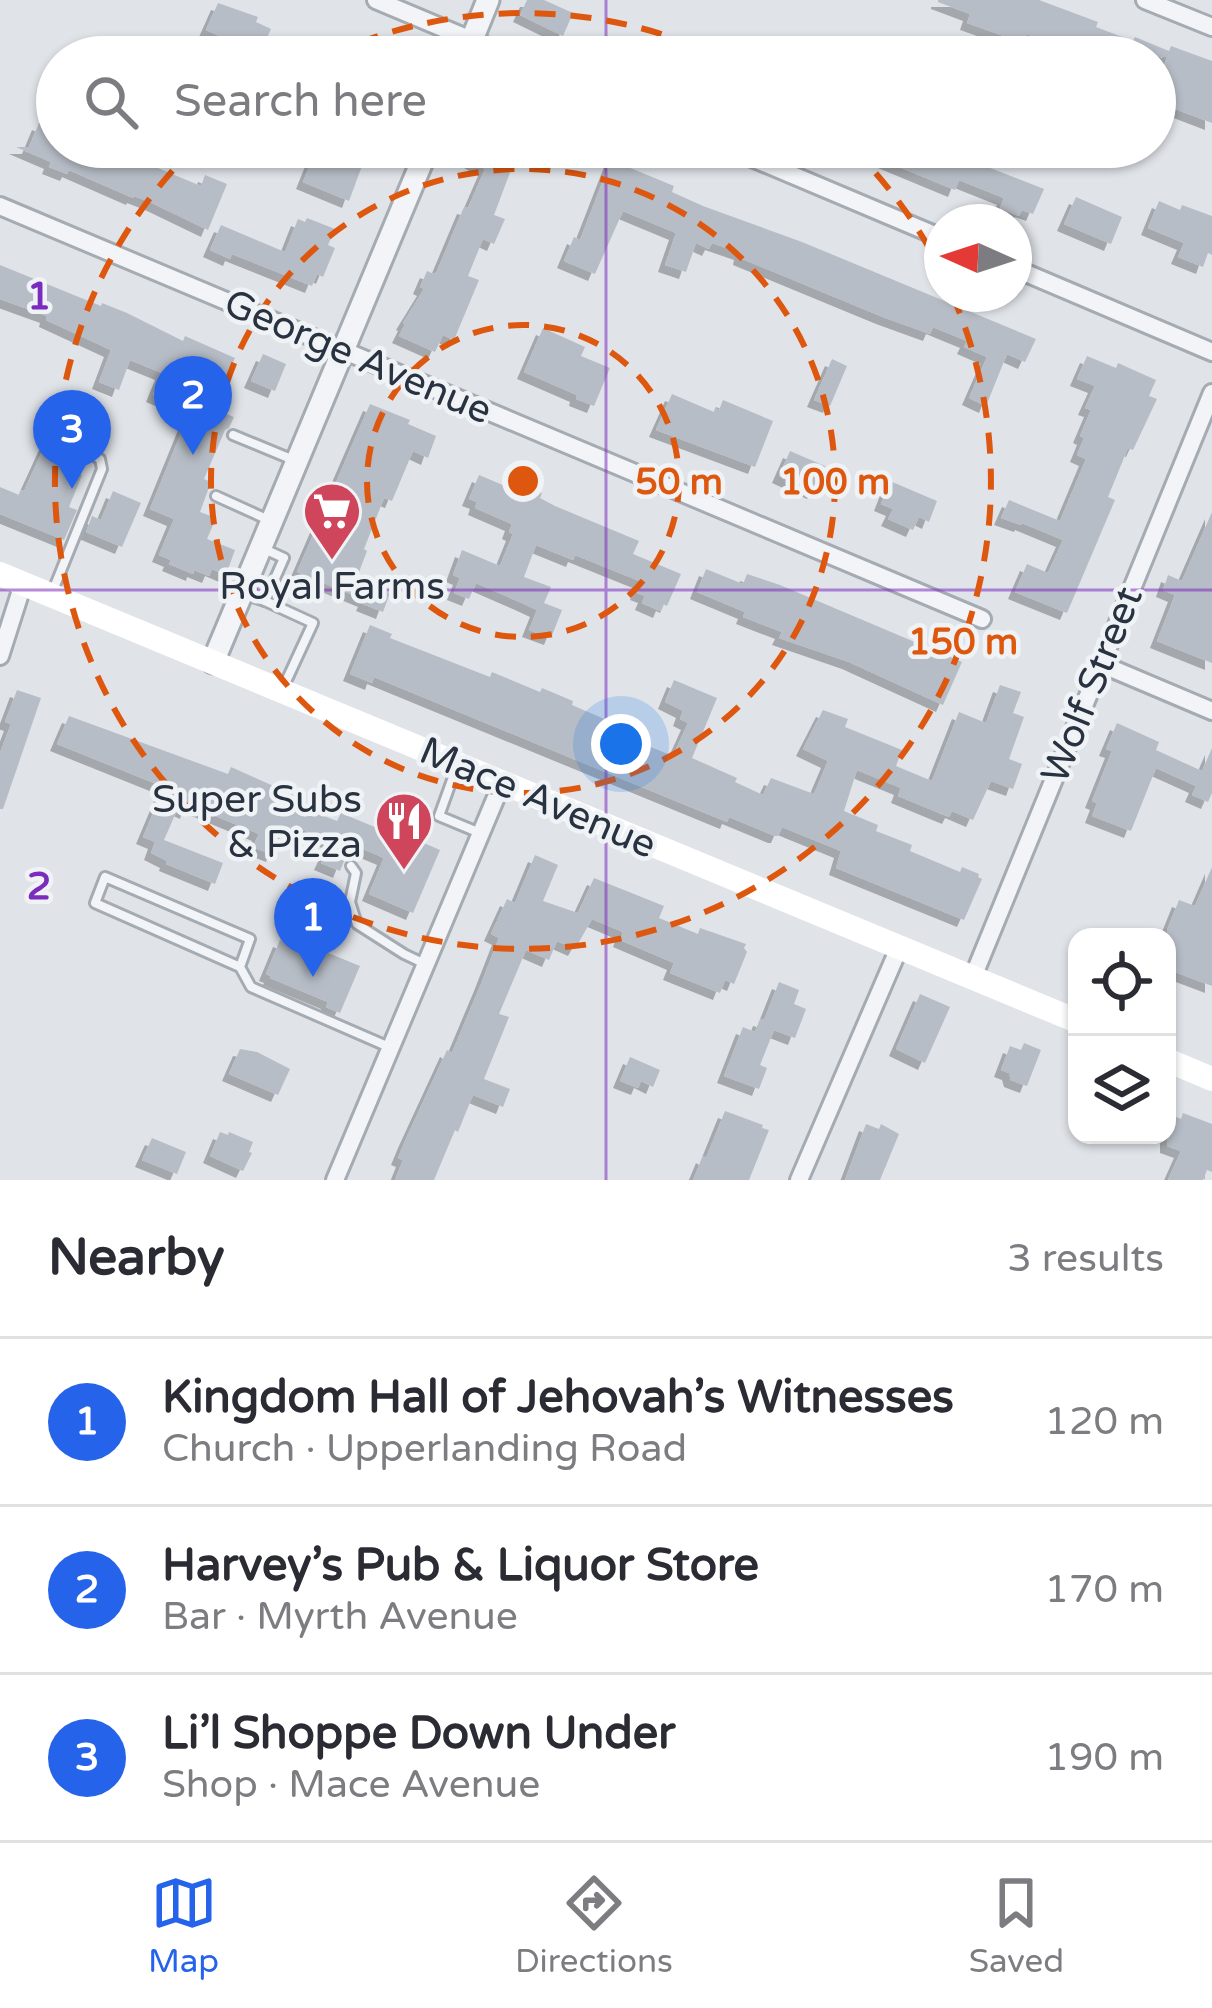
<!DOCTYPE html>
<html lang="en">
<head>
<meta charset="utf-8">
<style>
  :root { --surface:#fff; --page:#f7f7f7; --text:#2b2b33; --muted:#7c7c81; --line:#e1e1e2; --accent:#2563eb }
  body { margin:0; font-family:"Varela Round",sans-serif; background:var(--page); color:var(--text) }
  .controls { position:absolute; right:36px; bottom:36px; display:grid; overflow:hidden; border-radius:24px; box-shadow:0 3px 9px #0004 }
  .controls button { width:108px; height:108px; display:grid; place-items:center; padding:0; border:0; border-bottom:3px solid var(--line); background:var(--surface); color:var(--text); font:60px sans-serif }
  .compass { position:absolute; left:924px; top:204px; width:108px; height:108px; border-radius:50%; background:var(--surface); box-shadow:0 3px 9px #0004; rotate:273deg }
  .you { position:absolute; left:621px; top:744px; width:42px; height:42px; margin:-30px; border:9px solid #fff; border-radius:50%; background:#1a73e8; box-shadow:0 0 0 18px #1a73e833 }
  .badge { display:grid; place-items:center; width:78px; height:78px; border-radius:50%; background:var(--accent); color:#fff; font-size:39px; font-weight:700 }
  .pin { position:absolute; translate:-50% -99px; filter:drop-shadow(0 3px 6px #0008) }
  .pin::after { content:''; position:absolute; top:63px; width:42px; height:36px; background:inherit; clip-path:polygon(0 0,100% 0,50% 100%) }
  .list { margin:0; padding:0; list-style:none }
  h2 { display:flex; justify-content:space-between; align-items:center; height:156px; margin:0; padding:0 48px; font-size:51px }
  h2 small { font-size:39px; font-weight:400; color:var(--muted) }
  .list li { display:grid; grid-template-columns:78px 1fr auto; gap:36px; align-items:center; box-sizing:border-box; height:168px; padding:0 48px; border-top:3px solid var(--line) }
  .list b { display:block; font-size:45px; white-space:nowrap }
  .list p { margin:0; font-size:39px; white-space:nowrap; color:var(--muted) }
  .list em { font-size:39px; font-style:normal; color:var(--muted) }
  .icon { flex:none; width:66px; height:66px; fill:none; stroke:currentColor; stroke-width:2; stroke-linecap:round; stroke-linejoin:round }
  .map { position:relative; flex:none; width:1212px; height:1180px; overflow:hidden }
  .search { position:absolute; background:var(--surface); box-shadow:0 3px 9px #0004; left:36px; right:36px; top:36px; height:132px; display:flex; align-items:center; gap:30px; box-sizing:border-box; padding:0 42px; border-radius:66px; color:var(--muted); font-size:45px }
  .sheet { height:660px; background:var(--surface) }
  nav { display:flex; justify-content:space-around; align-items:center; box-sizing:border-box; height:168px; border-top:3px solid var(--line); background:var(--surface); font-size:33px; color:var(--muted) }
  nav a { display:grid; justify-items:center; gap:6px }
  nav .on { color:var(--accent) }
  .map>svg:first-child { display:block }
  .building { fill:#b7bdc6; filter:url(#shadow) }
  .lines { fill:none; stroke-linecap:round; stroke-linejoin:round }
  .service-casing { stroke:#a5abb3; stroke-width:14 }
  .minor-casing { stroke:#a5abb3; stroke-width:22 }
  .tertiary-casing { stroke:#a5abb3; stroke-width:27 }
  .service { stroke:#f3f4f7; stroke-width:8 }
  .minor { stroke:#f3f4f7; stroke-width:16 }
  .tertiary { stroke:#f3f4f7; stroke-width:21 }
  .secondary { stroke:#fff; stroke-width:24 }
  .grid { fill:none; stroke:#7b2cbf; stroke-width:3; stroke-opacity:0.55 }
  .ring { fill:none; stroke:#de570f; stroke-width:6; stroke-dasharray:21 15 }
  .labels { text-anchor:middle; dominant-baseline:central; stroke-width:9; stroke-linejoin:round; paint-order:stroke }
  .street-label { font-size:39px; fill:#293240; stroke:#f0f3f6 }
  .poi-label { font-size:39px; fill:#293240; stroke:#f0f3f6 }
  .grid-label { font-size:39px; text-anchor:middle; font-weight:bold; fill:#7b2cbf; stroke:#f0f3f6; stroke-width:9; stroke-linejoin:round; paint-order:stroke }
  .centre { fill:#de570f; stroke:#f0f3f6; stroke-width:6 }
  .ring-label { font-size:36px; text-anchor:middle; font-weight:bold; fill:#de570f; stroke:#f0f3f6; stroke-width:9; stroke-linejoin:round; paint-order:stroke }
</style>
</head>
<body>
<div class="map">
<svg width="1212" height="1180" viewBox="0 0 1212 1180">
  <defs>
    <filter id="shadow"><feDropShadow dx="-7" dy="7" stdDeviation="0" flood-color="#0004"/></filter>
  </defs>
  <rect width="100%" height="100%" fill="#e0e4e9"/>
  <g class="building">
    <polygon points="527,0 544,0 573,13 563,36 520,15"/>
    <polygon points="938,0 1039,0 1098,22 1096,27 1133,41 1135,37 1169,51 1171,46 1212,61 1212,123 1157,102 1160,95 1156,93 1160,82 1158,81 1167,57 1074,57 1076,53 1027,34 1024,43 967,23 970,14 938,2"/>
    <polygon points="218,3 258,17 256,22 271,29 261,51 248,45 242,57 211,57 220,36 206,30"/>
    <polygon points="39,123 57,131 57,147 95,147 123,159 129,147 135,147 150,154 146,163 201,186 205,175 227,184 208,230 152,203 134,196 133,198 69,170 67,174 49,167 51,162 16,147 29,147"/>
    <polygon points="317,147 347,147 366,155 349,201 303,182"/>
    <polygon points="477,147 499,147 517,154 494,215 505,219 494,244 483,239 468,276 479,280 454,340 443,335 435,352 399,336 405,324 403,323 424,289 420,287 427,271 434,274 437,271 464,207 468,208 485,169 471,161"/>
    <polygon points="851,147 937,147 1044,189 1033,214 1022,210 1019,216 1000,208 1004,198 959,180 955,190"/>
    <polygon points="611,160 674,186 672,192 703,206 802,242 1036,339 1025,362 1007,354 986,406 969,398 987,357 964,347 967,341 933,327 930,334 883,317 740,258 741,253 712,243 709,249 696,243 686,272 665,265 676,233 623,211 595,274 564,261 574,237 580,240"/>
    <polygon points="1076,197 1122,217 1111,244 1064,224"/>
    <polygon points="1159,201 1180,210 1182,205 1212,216 1212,255 1208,253 1203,267 1178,257 1184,243 1148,228"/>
    <polygon points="307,218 335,229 328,245 335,248 323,277 317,274 312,286 232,254 230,259 210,250 221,225 285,252 298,219 305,222"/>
    <polygon points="0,265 101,306 102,303 127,313 183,341 185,336 235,358 212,408 234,417 229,428 225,430 204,479 211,482 200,512 216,518 207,539 235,550 226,575 212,569 209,576 194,570 193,574 169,564 171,560 159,555 174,519 150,509 190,411 153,395 162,373 130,360 119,390 99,382 111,350 46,320 47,316 0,299"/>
    <polygon points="543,328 585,347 581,356 610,368 594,406 576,399 577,395 524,372"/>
    <polygon points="263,354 286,364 275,391 251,381"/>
    <polygon points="1087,356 1116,368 1118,363 1156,380 1149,396 1157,399 1133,450 1128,448 1108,497 1115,500 1067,613 1015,592 1027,564 1048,573 1063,540 1022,523 1021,525 1001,518 1009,500 1060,521 1086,459 1077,455 1084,438 1080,436 1091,410 1085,408 1095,386 1077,379"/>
    <polygon points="832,359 847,366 830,406 814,400"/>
    <polygon points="672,394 714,412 715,408 719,410 723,400 773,421 755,467 656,430"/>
    <polygon points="370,404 410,420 408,424 436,436 428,458 413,451 392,501 384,498 364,549 367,551 356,580 390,593 383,612 363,604 365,600 297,572"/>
    <polygon points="46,443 63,451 57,465 82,475 69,507 77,510 64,540 0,514 0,487 19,495 21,490 24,491"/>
    <polygon points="790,451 825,466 814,492 779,476"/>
    <polygon points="479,475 524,494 527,487 542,493 540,498 555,506 639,541 633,554 681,574 667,606 663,604 660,611 642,603 645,596 637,593 642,582 575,555 573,560 536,545 524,577 551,587 544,603 562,610 551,638 529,630 537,610 522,603 476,583 469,599 454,593 460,578 453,575 462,550 500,566 513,534 509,532 512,524 475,508 477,502 469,499"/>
    <polygon points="890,481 937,501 929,522 919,517 913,530 888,519 893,509 881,504"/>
    <polygon points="113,491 141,503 122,547 86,532 92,516 101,520"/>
    <polygon points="1212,512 1212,663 1157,641 1175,595 1163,590 1168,575 1182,581"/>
    <polygon points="706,569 743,584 747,574 780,585 962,662 943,705 849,662 779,638 782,632 743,617 745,612 697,592"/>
    <polygon points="370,625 392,634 390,638 490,677 492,672 540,692 542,688 573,701 572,705 646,737 643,744 673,756 688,723 680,719 683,711 665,702 674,680 717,698 692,758 737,778 735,782 763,795 771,778 814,794 828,761 803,749 823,710 848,719 845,727 902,750 896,766 932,781 959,712 986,723 1000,685 1021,692 1013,713 1024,717 1009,759 1022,764 1013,789 991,781 973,820 952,811 949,817 898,796 901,788 857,770 844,811 878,825 876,831 912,845 910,851 960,872 962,867 979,874 978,877 982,879 964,920 836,868 841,851 782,827 778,836 775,836 729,817 727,822 374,677 372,683 350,674"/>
    <polygon points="17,690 41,698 3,809 0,809 0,753 11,724 5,722"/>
    <polygon points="69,716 228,774 231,767 298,797 297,800 305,803 303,808 337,821 341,813 394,835 396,831 440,850 413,913 369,894 384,858 351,844 340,871 321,863 331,842 296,827 294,830 284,827 273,855 253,847 259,834 189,805 187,812 178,808 164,840 223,863 215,884 166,864 167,861 151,853 155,842 143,837 164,787 57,744"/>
    <polygon points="1117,723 1159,742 1156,750 1202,771 1212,748 1212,793 1208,802 1192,795 1196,786 1156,768 1131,831 1092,816 1097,803 1092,801 1112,751 1106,749"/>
    <polygon points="535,855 558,865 543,901 578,913 594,878 664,906 659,918 698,934 700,928 746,944 744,948 747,952 734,984 725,980 720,993 670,973 674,963 620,940 623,932 592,919 575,949 557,941 549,960 526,950 499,1014 509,1017 484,1079 510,1089 503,1107 473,1095 458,1132 455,1130 434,1180 395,1180 403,1160 398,1158 405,1141 447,1050 452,1053 481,984 499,938 491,934 507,899 515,903"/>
    <polygon points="1212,867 1212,986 1167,969 1167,930 1179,900 1195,906"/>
    <polygon points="320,903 338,911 321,950 360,966 340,1013 326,1007 328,1002 270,978 271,976 266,974 280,940 301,948"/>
    <polygon points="779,982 799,990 794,1004 806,1009 795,1038 774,1030 760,1065 767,1068 759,1089 724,1076 743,1027 755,1032 760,1019 764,1020"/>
    <polygon points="920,994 950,1007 925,1063 896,1049"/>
    <polygon points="1024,1043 1041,1050 1027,1086 1011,1080 1009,1073 1001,1070 1010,1046 1021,1050"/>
    <polygon points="240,1049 257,1052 290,1069 278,1095 229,1074"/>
    <polygon points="630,1057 660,1070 653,1087 641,1081 638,1088 620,1081"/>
    <polygon points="725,1111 763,1125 762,1128 769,1130 749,1180 693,1180 703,1156 706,1158"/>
    <polygon points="1167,1113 1181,1119 1183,1113 1212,1124 1212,1172 1207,1170 1203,1180 1168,1180 1181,1151 1167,1146"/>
    <polygon points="866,1124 879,1129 881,1124 899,1134 880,1180 845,1180"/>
    <polygon points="220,1132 228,1135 229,1132 253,1142 249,1152 252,1153 243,1171 210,1156"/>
    <polygon points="152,1138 186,1152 177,1174 142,1160"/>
  </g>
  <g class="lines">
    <g class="service-casing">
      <g id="service">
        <polyline points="233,435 296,461"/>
        <polyline points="216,496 271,521"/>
        <polyline points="54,588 102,469 100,459 80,448"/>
        <polyline points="244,594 265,601 284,558 262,548"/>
        <polyline points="265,601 313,623 283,688"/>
        <polyline points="457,766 439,816 480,833"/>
        <polyline points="351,866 356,873 350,902 357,924 404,954 425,964"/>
        <polyline points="240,967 250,939 105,877 95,903 240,967 251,987 389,1047"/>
      </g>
    </g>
    <g class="minor-casing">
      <g id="minor">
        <polyline points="376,0 512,57"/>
        <polyline points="1145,0 1212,27"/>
        <polyline points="726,147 942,238"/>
        <polyline points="0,206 982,619"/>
        <polyline points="1014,268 1212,352"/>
        <polyline points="0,656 23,584"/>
        <polyline points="1101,664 1212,711"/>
        <polyline points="973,977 1212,393"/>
        <polyline points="335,1180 502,783"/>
        <polyline points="799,1180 899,948"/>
      </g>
    </g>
    <g class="tertiary-casing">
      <g id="tertiary">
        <polyline points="465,57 488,0"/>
        <polyline points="213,662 428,147"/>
      </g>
    </g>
    <use href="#service" class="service"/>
    <use href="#minor" class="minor"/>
    <use href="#tertiary" class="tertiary"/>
    <g class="secondary">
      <polyline points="0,574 1077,1021"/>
      <polyline points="1167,1060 1212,1079"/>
    </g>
  </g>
  <path class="grid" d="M606,0v57M606,147v1033M0,590h1212"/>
  <g class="ring">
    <circle cx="523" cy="481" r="156"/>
    <circle cx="523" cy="481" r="312"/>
    <path d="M325 57A468 468 0 0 1 721 57M851 147A468 468 0 0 1 942 272M952 294A468 468 0 1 1 195 147"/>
  </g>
  <defs>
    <g id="supermarket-pin" transform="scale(3)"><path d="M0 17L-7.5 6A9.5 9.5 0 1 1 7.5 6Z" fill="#ce455c" stroke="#f0f3f6"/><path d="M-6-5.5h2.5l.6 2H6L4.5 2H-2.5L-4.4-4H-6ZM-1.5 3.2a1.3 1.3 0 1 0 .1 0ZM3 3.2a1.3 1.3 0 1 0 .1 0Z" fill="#fff"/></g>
    <g id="restaurant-pin" transform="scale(3)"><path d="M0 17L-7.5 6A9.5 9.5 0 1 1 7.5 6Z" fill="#ce455c" stroke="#f0f3f6"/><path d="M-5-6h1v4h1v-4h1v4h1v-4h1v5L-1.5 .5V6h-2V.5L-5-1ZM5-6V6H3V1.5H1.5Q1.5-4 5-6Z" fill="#fff"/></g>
  </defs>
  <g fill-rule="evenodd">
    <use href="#supermarket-pin" x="332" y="511"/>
    <use href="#restaurant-pin" x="404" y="821"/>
  </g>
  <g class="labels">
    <g class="street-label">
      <text transform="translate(358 357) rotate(23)">George Avenue</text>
      <text transform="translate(1092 685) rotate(-68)">Wolf Street</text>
      <text transform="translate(538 798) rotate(23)">Mace Avenue</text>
    </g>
    <g class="poi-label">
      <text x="332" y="586">Royal Farms</text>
      <text x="362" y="799" text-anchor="end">Super Subs<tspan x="362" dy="45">&amp; Pizza</tspan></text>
    </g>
  </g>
  <g class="grid-label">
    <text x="39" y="309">1</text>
    <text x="39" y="899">2</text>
  </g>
  <circle cx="523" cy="481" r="18" class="centre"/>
  <g class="ring-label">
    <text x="679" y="494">50 m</text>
    <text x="835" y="494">100 m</text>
    <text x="963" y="654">150 m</text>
  </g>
</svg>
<div class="controls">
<button><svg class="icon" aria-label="locate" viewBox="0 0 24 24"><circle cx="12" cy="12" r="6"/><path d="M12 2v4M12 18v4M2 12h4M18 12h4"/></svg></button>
<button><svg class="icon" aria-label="layers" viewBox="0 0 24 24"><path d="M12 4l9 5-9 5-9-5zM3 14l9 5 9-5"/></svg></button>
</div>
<svg class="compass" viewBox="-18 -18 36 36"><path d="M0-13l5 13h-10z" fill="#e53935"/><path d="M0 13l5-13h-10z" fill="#7c7c81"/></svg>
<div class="you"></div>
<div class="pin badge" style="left:313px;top:977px">1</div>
<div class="pin badge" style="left:193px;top:455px">2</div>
<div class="pin badge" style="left:72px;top:489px">3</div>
<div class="search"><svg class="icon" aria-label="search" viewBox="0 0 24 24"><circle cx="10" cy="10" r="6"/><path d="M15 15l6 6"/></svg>Search here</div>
</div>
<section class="sheet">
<h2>Nearby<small>3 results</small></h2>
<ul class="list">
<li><span class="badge">1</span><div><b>Kingdom Hall of Jehovah’s Witnesses</b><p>Church · Upperlanding Road</p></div><em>120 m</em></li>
<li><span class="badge">2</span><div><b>Harvey’s Pub &amp; Liquor Store</b><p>Bar · Myrth Avenue</p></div><em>170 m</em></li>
<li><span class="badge">3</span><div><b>Li’l Shoppe Down Under</b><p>Shop · Mace Avenue</p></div><em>190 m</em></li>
</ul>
</section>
<nav>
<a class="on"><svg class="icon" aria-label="map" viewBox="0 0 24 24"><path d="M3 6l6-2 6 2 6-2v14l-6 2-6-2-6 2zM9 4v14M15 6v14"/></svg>Map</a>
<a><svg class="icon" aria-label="directions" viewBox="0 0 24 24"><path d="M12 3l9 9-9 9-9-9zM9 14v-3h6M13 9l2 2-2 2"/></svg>Directions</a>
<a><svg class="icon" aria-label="saved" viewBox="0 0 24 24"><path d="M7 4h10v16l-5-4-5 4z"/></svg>Saved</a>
</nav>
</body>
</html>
